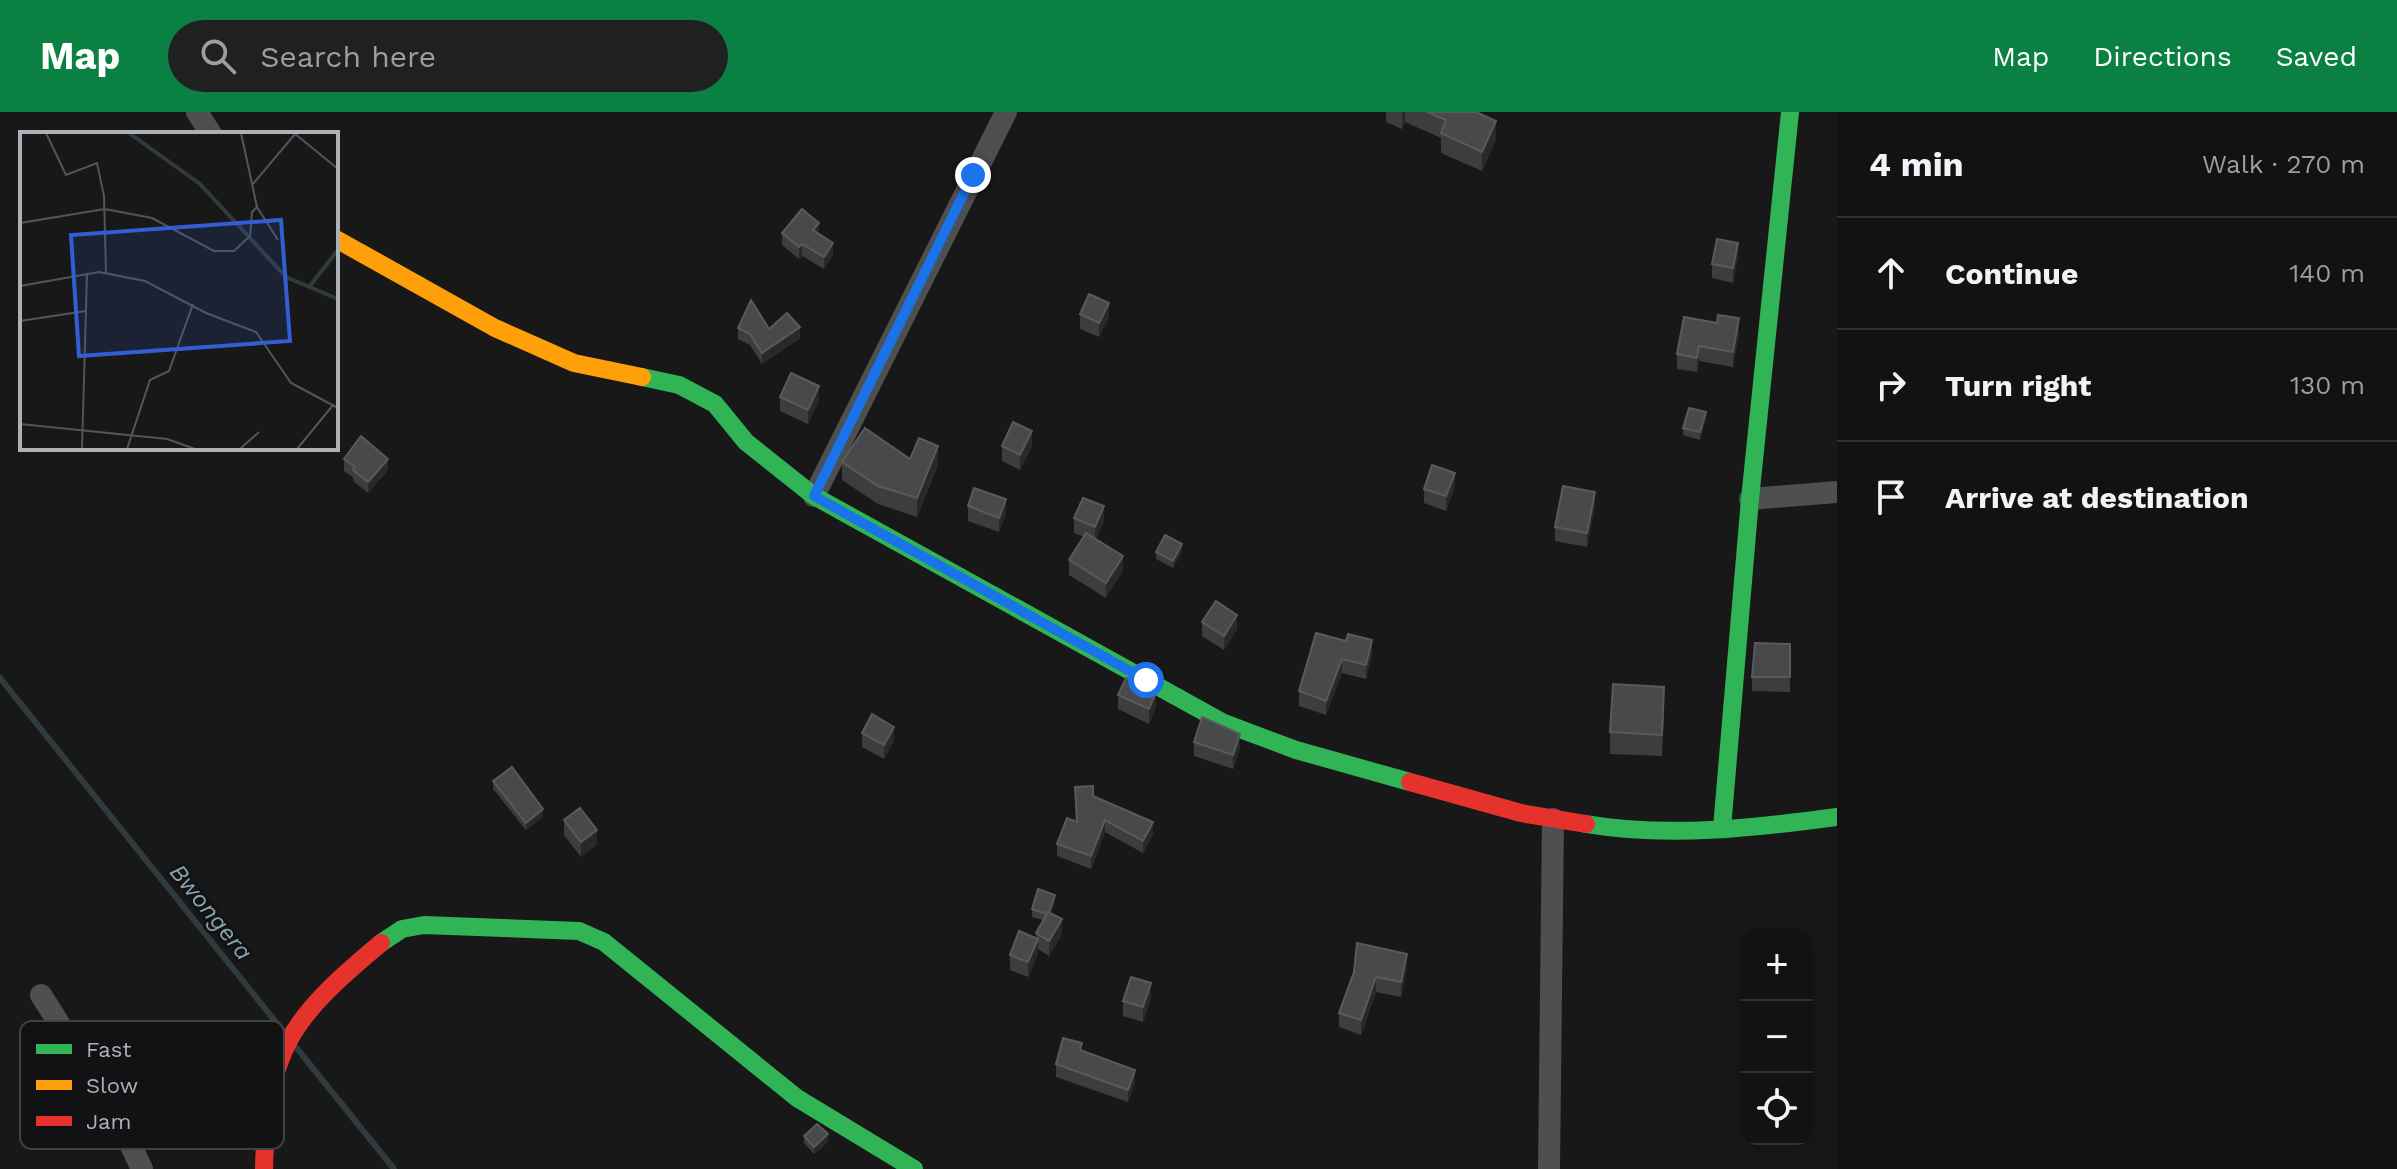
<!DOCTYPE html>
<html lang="en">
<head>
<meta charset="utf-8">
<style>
  :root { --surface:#121212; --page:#1f2020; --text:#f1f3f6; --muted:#9c9e9f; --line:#313232; --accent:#0b8043 }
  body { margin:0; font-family:"Work Sans",sans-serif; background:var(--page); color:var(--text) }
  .controls { position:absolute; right:24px; bottom:24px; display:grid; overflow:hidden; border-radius:16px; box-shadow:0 4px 20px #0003 }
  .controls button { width:72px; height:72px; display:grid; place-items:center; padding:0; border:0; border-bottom:2px solid var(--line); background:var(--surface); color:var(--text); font:40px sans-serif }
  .stop { position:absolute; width:24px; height:24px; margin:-18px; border:6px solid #1a73e8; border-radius:50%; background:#fff }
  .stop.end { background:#1a73e8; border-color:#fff; box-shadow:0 2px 8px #0008 }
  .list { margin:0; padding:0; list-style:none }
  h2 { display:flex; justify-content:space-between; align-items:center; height:104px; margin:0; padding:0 32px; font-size:34px }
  h2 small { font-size:26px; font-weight:400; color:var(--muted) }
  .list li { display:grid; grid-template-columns:52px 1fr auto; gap:24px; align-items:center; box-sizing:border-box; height:112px; padding:0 32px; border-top:2px solid var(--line) }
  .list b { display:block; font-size:30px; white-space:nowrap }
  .list em { font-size:26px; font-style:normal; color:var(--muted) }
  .icon { flex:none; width:44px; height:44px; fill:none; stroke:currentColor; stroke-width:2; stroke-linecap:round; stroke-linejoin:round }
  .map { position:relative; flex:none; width:1837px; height:1057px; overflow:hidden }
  header { display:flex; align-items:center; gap:48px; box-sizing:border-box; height:112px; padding:0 40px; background:var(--accent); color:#fff }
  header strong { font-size:38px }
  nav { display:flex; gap:44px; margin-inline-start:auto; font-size:28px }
  .search { width:560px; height:72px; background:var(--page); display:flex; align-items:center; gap:20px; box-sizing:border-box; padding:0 28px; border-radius:44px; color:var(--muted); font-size:30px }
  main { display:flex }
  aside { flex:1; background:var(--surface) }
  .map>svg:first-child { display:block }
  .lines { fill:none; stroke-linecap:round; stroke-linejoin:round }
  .stream { stroke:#313b3e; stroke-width:6 }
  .street { stroke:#4d4f51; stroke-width:22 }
  .fast { stroke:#30b455; stroke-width:18 }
  .slow { stroke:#ff9f0a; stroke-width:18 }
  .jam { stroke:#e5322d; stroke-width:18 }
  .wall { fill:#3c3d3e }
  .shaded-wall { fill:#292929 }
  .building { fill:#48494b; stroke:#585a5c; stroke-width:2 }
  .route { stroke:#1a73e8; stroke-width:10 }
  .labels { text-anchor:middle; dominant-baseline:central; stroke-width:6; stroke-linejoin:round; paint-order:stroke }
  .water-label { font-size:24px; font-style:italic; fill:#87a3ad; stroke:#121214 }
  .inset-river { fill:none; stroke:#313b3e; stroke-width:4 }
  .inset-road { fill:none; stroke:#535558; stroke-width:2 }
  .view { fill:#325dd3; fill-opacity:0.15; stroke:#325dd3; stroke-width:4 }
  .inset-edge { fill:none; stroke:#abb1b7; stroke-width:4 }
  .key { fill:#121214; stroke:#404245; stroke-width:2 }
  .key-label { font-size:22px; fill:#abb1b7 }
</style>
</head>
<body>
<header>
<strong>Map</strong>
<div class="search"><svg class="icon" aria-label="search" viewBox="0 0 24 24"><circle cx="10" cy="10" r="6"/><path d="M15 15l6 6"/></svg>Search here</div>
<nav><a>Map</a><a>Directions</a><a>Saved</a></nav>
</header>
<main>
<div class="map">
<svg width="1837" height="1057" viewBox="0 0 1837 1057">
  <rect width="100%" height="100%" fill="#181818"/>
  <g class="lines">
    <g class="stream">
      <polyline points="0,566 283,919"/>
      <polyline points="295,934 394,1057"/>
    </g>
    <g class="street">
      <polyline points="197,0 211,22"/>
      <polyline points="814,384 1006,0"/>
      <polyline points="1750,387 1837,380"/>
      <polyline points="41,883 114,998 142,1057"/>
      <polyline points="1549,1057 1553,707"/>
    </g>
    <g class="fast">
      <polyline points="642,265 679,273 715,292 746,330 814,384 1224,611 1296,638 1410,670"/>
      <path d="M1586,712c81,14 169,4 251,-7"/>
      <polyline points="1722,716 1750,387 1790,0"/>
      <polyline points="381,831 402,817 424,813 579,819 604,830 797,986 914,1057"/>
    </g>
    <polyline class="slow" points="336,127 495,216 574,251 642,265"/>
    <g class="jam">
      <polyline points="1410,670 1521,701 1586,712"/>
      <path d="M264,1057c3,-120 26,-150 117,-226"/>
    </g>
  </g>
  <g class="wall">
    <polygon points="1386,0 1476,0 1496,28 1482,59 1441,41 1441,26 1405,10 1402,17 1386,10"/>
    <polygon points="782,121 819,122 833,143 824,157 802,144 799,147 782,133"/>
    <polygon points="1738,145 1733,171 1712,166 1712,152"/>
    <polygon points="1080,202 1109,205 1099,225 1080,217"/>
    <polygon points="1717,211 1739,221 1733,255 1699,249 1697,260 1677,257 1677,242"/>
    <polygon points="738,216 769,217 800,226 762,252 750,233 738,227"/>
    <polygon points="780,285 819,288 808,312 780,299"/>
    <polygon points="1706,307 1700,328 1683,323 1683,316"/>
    <polygon points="1002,334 1032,334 1020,358 1002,349"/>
    <polygon points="344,347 388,358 368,381 353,369 353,365 344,359"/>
    <polygon points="842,350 938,353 917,405 878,392 842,368"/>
    <polygon points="1455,375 1446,399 1424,391 1424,377"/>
    <polygon points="968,394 1006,402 999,420 968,409"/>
    <polygon points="1595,394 1587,435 1555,429 1555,415"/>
    <polygon points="1074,406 1104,409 1096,427 1123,458 1106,486 1069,463 1069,448 1084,425 1074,421"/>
    <polygon points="1182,439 1173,456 1156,447 1156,440"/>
    <polygon points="1202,510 1237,517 1224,538 1202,524"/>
    <polygon points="1316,521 1372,542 1366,567 1342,561 1326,603 1299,594 1299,579"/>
    <polygon points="1790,532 1790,580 1752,579 1752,565"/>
    <polygon points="1118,583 1156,595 1149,612 1118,597"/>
    <polygon points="1664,596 1662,644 1610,642 1610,620"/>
    <polygon points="862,621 894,629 884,647 862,635"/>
    <polygon points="1194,630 1240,636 1233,657 1194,644"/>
    <polygon points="493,669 543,705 526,718 493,677"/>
    <polygon points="1075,675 1093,684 1153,722 1143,741 1105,720 1091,757 1057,744 1057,732 1076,710"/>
    <polygon points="564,708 597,732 581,745 564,723"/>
    <polygon points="1055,790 1051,802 1062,822 1049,844 1038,837 1038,841 1028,865 1010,858 1010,843 1036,826 1036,821 1043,808 1032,805 1032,797"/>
    <polygon points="1407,856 1401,885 1376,880 1361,923 1339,915 1339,901 1354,860"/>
    <polygon points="1151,886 1143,910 1123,904 1123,889"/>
    <polygon points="1082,939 1135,970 1128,990 1056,965 1056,952"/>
    <polygon points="804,1024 828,1030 814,1042 804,1031"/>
  </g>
  <g class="shaded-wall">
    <polygon points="1402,0 1405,0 1405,10 1402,17"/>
    <polygon points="1496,9 1496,28 1482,59 1482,40"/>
    <polygon points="819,111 819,123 813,118"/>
    <polygon points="833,131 833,143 824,157 824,145"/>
    <polygon points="1738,131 1738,145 1733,171 1733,156"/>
    <polygon points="802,132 802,144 799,147 799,135"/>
    <polygon points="1109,191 1109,205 1099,225 1099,211"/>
    <polygon points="1739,206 1739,221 1733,255 1733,240"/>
    <polygon points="800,215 800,226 762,252 762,241"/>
    <polygon points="1699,234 1699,249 1697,260 1697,246"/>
    <polygon points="819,274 819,288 808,312 808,298"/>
    <polygon points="1706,300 1706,307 1700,328 1700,320"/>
    <polygon points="1032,319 1032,334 1020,358 1020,343"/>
    <polygon points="938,334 938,353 917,405 917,386"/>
    <polygon points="388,347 388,358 368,381 368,370"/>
    <polygon points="1455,361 1455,375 1446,399 1446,384"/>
    <polygon points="1595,380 1595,394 1587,435 1587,421"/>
    <polygon points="1006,387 1006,402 999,420 999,406"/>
    <polygon points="1104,394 1104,409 1095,429 1095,415"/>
    <polygon points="1182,432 1182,439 1173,456 1173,449"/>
    <polygon points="1123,444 1123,458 1106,486 1106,471"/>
    <polygon points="1237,503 1237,517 1224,538 1224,524"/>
    <polygon points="1372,528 1372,542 1366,567 1366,553"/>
    <polygon points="1342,547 1342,561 1326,603 1326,589"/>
    <polygon points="1156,580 1156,595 1149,612 1149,597"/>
    <polygon points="894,615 894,629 884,647 884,633"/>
    <polygon points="1240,622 1240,636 1233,657 1233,643"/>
    <polygon points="543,697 543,705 526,718 526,711"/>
    <polygon points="1105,708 1105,720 1091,757 1091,744"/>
    <polygon points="1153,710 1153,722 1143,741 1143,729"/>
    <polygon points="597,718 597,732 581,745 581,730"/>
    <polygon points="1055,783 1055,790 1049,810 1049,803"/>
    <polygon points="1062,807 1062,822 1049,844 1049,829"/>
    <polygon points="1038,827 1038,841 1028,865 1028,850"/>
    <polygon points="1407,842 1407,856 1401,885 1401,870"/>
    <polygon points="1376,865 1376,880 1361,923 1361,908"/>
    <polygon points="1151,871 1151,886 1143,910 1143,895"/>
    <polygon points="1135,958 1135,970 1128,990 1128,978"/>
    <polygon points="828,1022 828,1030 814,1042 814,1035"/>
  </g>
  <g class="building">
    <polygon points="1427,0 1476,0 1496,9 1482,40 1441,21 1446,8"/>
    <polygon points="802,97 819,111 813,118 833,131 824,145 802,132 799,135 782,121"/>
    <polygon points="1717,127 1738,131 1733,156 1712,152"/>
    <polygon points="1089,182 1109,191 1099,211 1080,202"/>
    <polygon points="751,188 769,217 787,201 800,215 762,241 750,222 738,216"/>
    <polygon points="1718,203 1739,206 1733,240 1699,234 1697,246 1677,242 1684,205 1717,211"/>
    <polygon points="791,261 819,274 808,298 780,285"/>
    <polygon points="1689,296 1706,300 1700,320 1683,316"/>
    <polygon points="1013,310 1032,319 1020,343 1002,334"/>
    <polygon points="865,316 910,347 919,326 938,334 917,386 878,374 842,350"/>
    <polygon points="361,324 388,347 368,370 353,358 355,355 344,347"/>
    <polygon points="1432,353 1455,361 1446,384 1424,377"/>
    <polygon points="1563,374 1595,380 1587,421 1555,415"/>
    <polygon points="974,376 1006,387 999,406 968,394"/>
    <polygon points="1083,386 1104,394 1095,415 1074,406"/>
    <polygon points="1086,421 1123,444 1106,471 1069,448"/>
    <polygon points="1165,423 1182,432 1173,449 1156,440"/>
    <polygon points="1216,489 1237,503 1224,524 1202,510"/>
    <polygon points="1316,521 1346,529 1348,522 1372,528 1366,553 1342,547 1326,589 1299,579"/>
    <polygon points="1755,531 1790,532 1790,565 1752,565"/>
    <polygon points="1126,566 1156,580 1149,597 1118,583"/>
    <polygon points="1613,572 1664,575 1662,623 1610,620"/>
    <polygon points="872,602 894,615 884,633 862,621"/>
    <polygon points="1202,605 1240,622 1233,643 1194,630"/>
    <polygon points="512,655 543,697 526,711 493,669"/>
    <polygon points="1093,674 1093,684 1153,710 1143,729 1105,708 1091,744 1057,732 1067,706 1077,710 1075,675"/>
    <polygon points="580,696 597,718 581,730 564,708"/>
    <polygon points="1038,777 1055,783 1049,800 1048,800 1047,802 1032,797"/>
    <polygon points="1048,800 1062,807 1049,829 1036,821"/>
    <polygon points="1019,819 1038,827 1028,850 1010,843"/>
    <polygon points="1357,831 1407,842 1401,870 1376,865 1361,908 1339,901 1354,860"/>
    <polygon points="1131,865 1151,871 1143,895 1123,889"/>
    <polygon points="1063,926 1082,931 1080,938 1135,958 1128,978 1056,952"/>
    <polygon points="817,1012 828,1022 814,1035 804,1024"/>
  </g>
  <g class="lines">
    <polyline class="route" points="973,63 814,384 1146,568"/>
  </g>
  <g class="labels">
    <g class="water-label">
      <text transform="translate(211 800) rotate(51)">Bwongera</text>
    </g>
  </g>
  <g transform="translate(20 20)">
    <rect width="318" height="318" fill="#181818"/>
    <path class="inset-river" d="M109,1l71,51 86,93 52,22M289,155l29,-37"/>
    <path class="inset-road" d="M26,1l20,42 31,-12 7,33 2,77M221,1l16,74 21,33M274,1l44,36M233,52l42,-50M0,91l85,-14 47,9 62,33h20l16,-15 2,-24 5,-5M0,154l79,-14 46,9 61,32 50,19 35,51 47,25M0,189l66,-10M0,292l147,15 28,10M62,317l5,-176M107,317l23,-69 19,-9 24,-67M220,317l19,-17M277,317l37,-45"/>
    <path class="view" d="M261,88l9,121 -211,15 -8,-121z"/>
    <rect width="318" height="318" class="inset-edge"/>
  </g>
  <rect x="20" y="909" width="264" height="128" rx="12" class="key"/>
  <rect x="36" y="932" width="36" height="10" fill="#30b455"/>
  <rect x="36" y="968" width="36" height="10" fill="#ff9f0a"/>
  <rect x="36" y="1004" width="36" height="10" fill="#e5322d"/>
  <g class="key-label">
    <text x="86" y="945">Fast</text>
    <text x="86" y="981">Slow</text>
    <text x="86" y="1017">Jam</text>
  </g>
</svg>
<div class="controls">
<button>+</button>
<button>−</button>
<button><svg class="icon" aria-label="locate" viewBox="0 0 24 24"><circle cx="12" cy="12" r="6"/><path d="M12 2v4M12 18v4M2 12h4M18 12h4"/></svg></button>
</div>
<div class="stop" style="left:1146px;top:568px"></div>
<div class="stop end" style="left:973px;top:63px"></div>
</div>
<aside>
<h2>4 min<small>Walk · 270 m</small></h2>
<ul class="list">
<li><svg class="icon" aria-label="ahead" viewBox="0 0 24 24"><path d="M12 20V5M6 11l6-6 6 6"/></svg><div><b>Continue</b></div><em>140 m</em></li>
<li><svg class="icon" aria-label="right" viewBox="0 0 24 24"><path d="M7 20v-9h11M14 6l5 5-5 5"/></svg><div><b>Turn right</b></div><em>130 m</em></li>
<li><svg class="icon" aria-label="arrive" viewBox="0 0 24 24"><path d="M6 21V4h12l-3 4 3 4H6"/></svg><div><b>Arrive at destination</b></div></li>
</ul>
</aside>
</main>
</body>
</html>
